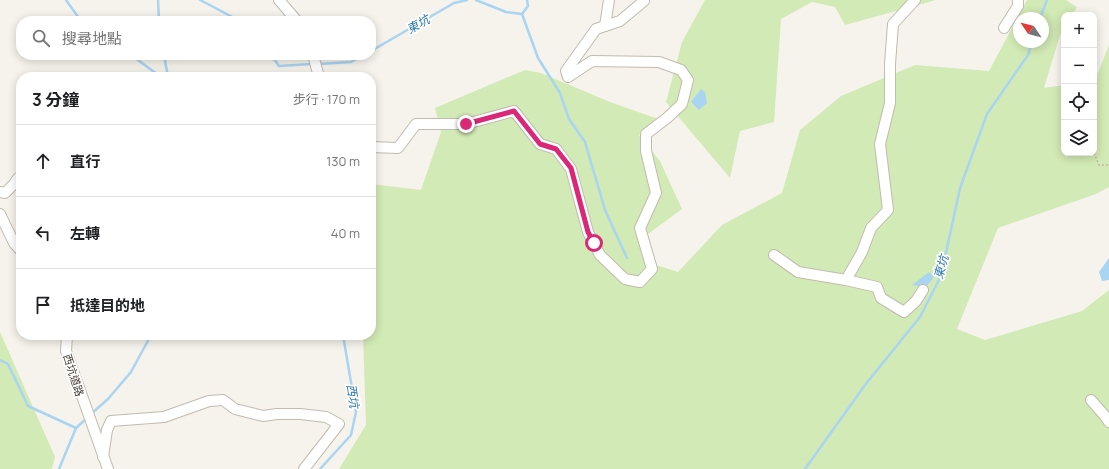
<!DOCTYPE html>
<html lang="zh-TW">
<head>
<meta charset="utf-8">
<style>
  :root { --surface:#fff; --page:#f2f2f2; --text:#202124; --muted:#757577; --line:#e0e0e0 }
  body { margin:0; font-family:Manrope,"Noto Sans TC",sans-serif; background:var(--page); color:var(--text) }
  .controls { position:absolute; right:12px; top:12px; display:grid; overflow:hidden; border-radius:8px; box-shadow:0 2px 10px #0003 }
  .controls button { width:36px; height:36px; display:grid; place-items:center; padding:0; border:0; border-bottom:1px solid var(--line); background:var(--surface); color:var(--text); font:20px sans-serif }
  .compass { position:absolute; left:1013px; top:12px; width:36px; height:36px; border-radius:50%; background:var(--surface); box-shadow:0 2px 10px #0003; rotate:305deg }
  .stop { position:absolute; width:12px; height:12px; margin:-9px; border:3px solid #db2777; border-radius:50%; background:#fff }
  .stop.end { background:#db2777; border-color:#fff; box-shadow:0 1px 4px #0008 }
  .list { margin:0; padding:0; list-style:none }
  h2 { display:flex; justify-content:space-between; align-items:center; height:52px; margin:0; padding:0 16px; font-size:17px }
  h2 small { font-size:13px; font-weight:400; color:var(--muted) }
  .list li { display:grid; grid-template-columns:26px 1fr auto; gap:12px; align-items:center; box-sizing:border-box; height:72px; padding:0 16px; border-top:1px solid var(--line) }
  .list b { display:block; font-size:15px; white-space:nowrap }
  .list em { font-size:13px; font-style:normal; color:var(--muted) }
  .icon { flex:none; width:22px; height:22px; fill:none; stroke:currentColor; stroke-width:2; stroke-linecap:round; stroke-linejoin:round }
  .map { position:relative; flex:none; width:1109px; height:469px; overflow:hidden }
  .search { position:absolute; background:var(--surface); box-shadow:0 2px 10px #0003; left:16px; top:16px; width:360px; height:44px; display:flex; align-items:center; gap:10px; box-sizing:border-box; padding:0 14px; border-radius:16px; color:var(--muted); font-size:15px }
  .panel { position:absolute; background:var(--surface); box-shadow:0 2px 10px #0003; left:16px; top:72px; width:360px; height:268px; border-radius:16px }
  .map>svg:first-child { display:block }
  .green { fill:#d2eab5; fill-rule:evenodd }
  .water { fill:#a9d4f2 }
  .lines { fill:none; stroke-linecap:round; stroke-linejoin:round }
  .stream { stroke:#a9d4f2; stroke-width:2.5 }
  .minor-casing { stroke:#c2bbae; stroke-width:12 }
  .path { stroke:#c4b79f; stroke-width:1.5; stroke-dasharray:2 2; stroke-linecap:butt }
  .minor { stroke:#fff; stroke-width:10 }
  .route { stroke:#db2777; stroke-width:5 }
  .labels { text-anchor:middle; dominant-baseline:central; stroke-width:3.5; stroke-linejoin:round; paint-order:stroke }
  .street-label { font-size:11px; fill:#4b4439; stroke:#fff }
  .water-label { font-size:12px; font-style:italic; fill:#2e7ab2; stroke:#fff }
</style>
</head>
<body>
<div class="map">
<svg width="1109" height="469" viewBox="0 0 1109 469">
  <rect width="100%" height="100%" fill="#f6f3ec"/>
  <g class="green">
    <polygon points="705,0 936,0 845,25 835,7 812,2 781,19 774,122 740,131 730,178 666,102 682,42"/>
    <path d="M1027,0h39l11,7 -5,8h-8v14l-4,6 -16,53 20,-3v68h30v-74l2,-1 13,-33v142l-13,7 -98,34 -41,101 28,11 97,-29 27,-21v179h-770l27,-44 -3,-90h8v-151l50,6 20,-58 -6,-24 90,-38 16,3 69,29 48,17 -19,16 21,26 22,48 -34,25 8,31 22,7 44,-47 60,-32 18,-63 41,-34 74,-31 74,6zM1019,18h24v24h-24z"/>
    <polygon points="0,332 55,457 52,469 0,469"/>
  </g>
  <g class="water">
    <polygon points="701,89 705,92 707,103 699,110 691,102"/>
    <polygon points="1109,258 1109,280 1102,281 1099,272"/>
    <polygon points="929,272 934,277 926,287 912,285"/>
  </g>
  <g class="lines">
    <g class="stream">
      <polyline points="66,0 81,21"/>
      <polyline points="158,0 159,21"/>
      <polyline points="200,0 240,21"/>
      <polyline points="476,0 506,12 522,14 528,6 527,0"/>
      <polyline points="522,14 538,58 560,93 569,119 585,142 605,210 627,258"/>
      <polyline points="1040,18 1047,0"/>
      <polyline points="371,51 454,3 467,0"/>
      <polyline points="131,55 161,77"/>
      <polyline points="164,55 168,77"/>
      <polyline points="271,55 279,66 312,64"/>
      <polyline points="319,64 351,62 364,55"/>
      <polyline points="0,360 8,364 28,406 76,428"/>
      <polyline points="91,414 108,399 131,372 151,335"/>
      <polyline points="59,469 76,428 87,418"/>
      <polyline points="320,469 351,435 356,412 343,335"/>
      <polyline points="805,469 865,385 920,317 941,276 960,188 987,114 1028,55 1032,42"/>
    </g>
    <g class="minor-casing">
      <g id="minor">
        <polyline points="279,0 297,21"/>
        <polyline points="605,26 609,0"/>
        <polyline points="1004,28 1018,6 1018,0"/>
        <polyline points="313,55 319,77"/>
        <polyline points="371,147 398,148 416,124 466,124 514,111 540,144 556,149 571,169 588,232 600,255 625,279 640,282 652,269 640,228 656,193 646,151 646,134 667,118 682,104 688,80 681,70 659,62 592,61 568,77 566,71 596,29 620,21 644,1"/>
        <polyline points="0,192 5,193 14,184 18,178 21,179"/>
        <polyline points="0,214 14,243 21,251"/>
        <polyline points="774,255 798,272 846,280 877,287 881,298 904,312 916,301 923,290"/>
        <polyline points="846,280 862,252 871,228 888,210 880,144 890,103 890,64 893,24 915,0"/>
        <polyline points="67,335 66,351 108,469"/>
        <polyline points="1091,400 1105,416 1109,422"/>
        <polyline points="103,457 107,430 111,421 164,417 209,401 223,400 235,409 263,416 277,414 300,414 326,417 339,424 304,469"/>
      </g>
    </g>
    <polyline class="path" points="1094,153 1099,165 1109,165"/>
    <use href="#minor" class="minor"/>
  </g>
  <g class="lines">
    <polyline class="route" points="466,124 514,111 540,144 556,149 571,168 588,232 594,243"/>
  </g>
  <g class="labels">
    <g class="street-label">
      <text transform="translate(74 375) rotate(72)">西坑道路</text>
    </g>
    <g class="water-label">
      <text transform="translate(418 24) rotate(-30)">東坑</text>
      <text transform="translate(941 267) rotate(-74)">東坑</text>
      <text transform="translate(353 396) rotate(81)">西坑</text>
    </g>
  </g>
</svg>
<div class="controls">
<button>+</button>
<button>−</button>
<button><svg class="icon" aria-label="locate" viewBox="0 0 24 24"><circle cx="12" cy="12" r="6"/><path d="M12 2v4M12 18v4M2 12h4M18 12h4"/></svg></button>
<button><svg class="icon" aria-label="layers" viewBox="0 0 24 24"><path d="M12 4l9 5-9 5-9-5zM3 14l9 5 9-5"/></svg></button>
</div>
<svg class="compass" viewBox="-18 -18 36 36"><path d="M0-13l5 13h-10z" fill="#e53935"/><path d="M0 13l5-13h-10z" fill="#757577"/></svg>
<div class="stop" style="left:594px;top:243px"></div>
<div class="stop end" style="left:466px;top:124px"></div>
<div class="search"><svg class="icon" aria-label="search" viewBox="0 0 24 24"><circle cx="10" cy="10" r="6"/><path d="M15 15l6 6"/></svg>搜尋地點</div>
<section class="panel">
<h2>3 分鐘<small>步行 · 170 m</small></h2>
<ul class="list">
<li><svg class="icon" aria-label="ahead" viewBox="0 0 24 24"><path d="M12 20V5M6 11l6-6 6 6"/></svg><div><b>直行</b></div><em>130 m</em></li>
<li><svg class="icon" aria-label="left" viewBox="0 0 24 24"><path d="M17 20v-9H6M10 6l-5 5 5 5"/></svg><div><b>左轉</b></div><em>40 m</em></li>
<li><svg class="icon" aria-label="arrive" viewBox="0 0 24 24"><path d="M6 21V4h12l-3 4 3 4H6"/></svg><div><b>抵達目的地</b></div></li>
</ul>
</section>
</div>
</body>
</html>
